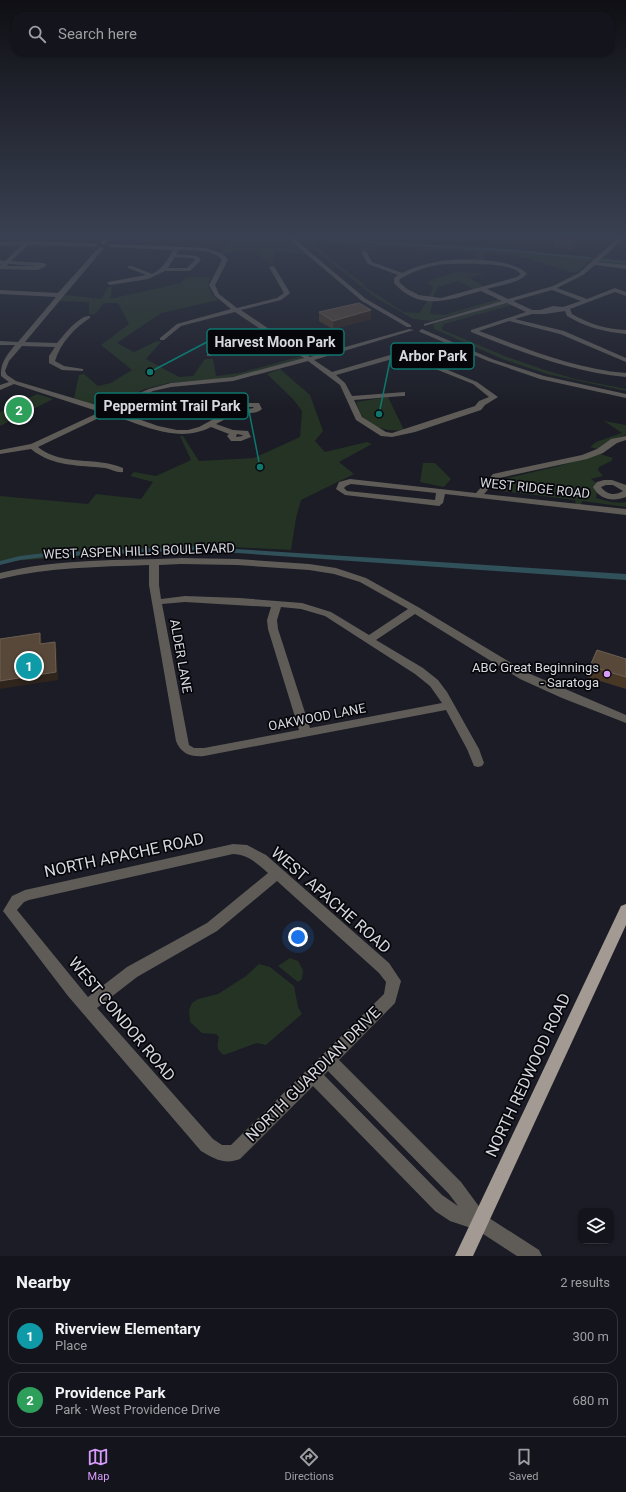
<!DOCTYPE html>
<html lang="en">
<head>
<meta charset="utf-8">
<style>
  :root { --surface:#14151c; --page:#1d1e25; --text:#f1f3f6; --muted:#9d9fa3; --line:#33343b; --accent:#d79bf9 }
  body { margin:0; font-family:Roboto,sans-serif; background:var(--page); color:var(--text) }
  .controls { position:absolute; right:12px; bottom:12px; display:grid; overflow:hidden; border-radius:8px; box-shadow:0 1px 3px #0004 }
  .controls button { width:36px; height:36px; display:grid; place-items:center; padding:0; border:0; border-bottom:1px solid var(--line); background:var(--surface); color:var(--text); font:20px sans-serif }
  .you { position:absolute; left:298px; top:937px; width:14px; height:14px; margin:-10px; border:3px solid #fff; border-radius:50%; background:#1a73e8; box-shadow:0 0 0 6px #1a73e833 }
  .badge { display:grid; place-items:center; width:26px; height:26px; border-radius:50%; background:var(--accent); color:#fff; font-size:13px; font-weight:700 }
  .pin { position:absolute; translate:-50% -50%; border:2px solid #fff; box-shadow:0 1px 4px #0006 }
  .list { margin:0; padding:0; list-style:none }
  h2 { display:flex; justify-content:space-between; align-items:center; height:52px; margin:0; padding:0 16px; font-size:17px }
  h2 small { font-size:13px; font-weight:400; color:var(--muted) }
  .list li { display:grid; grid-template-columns:26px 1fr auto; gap:12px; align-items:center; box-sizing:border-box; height:56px; margin:0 8px 8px; padding:0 8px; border:1px solid var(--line); border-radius:12px }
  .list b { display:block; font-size:15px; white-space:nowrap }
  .list p { margin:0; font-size:13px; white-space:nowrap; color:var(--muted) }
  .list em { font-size:13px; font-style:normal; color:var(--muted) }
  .icon { flex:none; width:22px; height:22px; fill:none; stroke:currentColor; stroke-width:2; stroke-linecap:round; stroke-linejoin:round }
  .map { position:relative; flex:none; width:626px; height:1256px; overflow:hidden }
  .search { position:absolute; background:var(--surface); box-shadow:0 1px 3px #0004; left:12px; right:12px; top:12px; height:44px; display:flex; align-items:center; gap:10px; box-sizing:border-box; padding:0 14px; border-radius:12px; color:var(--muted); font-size:15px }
  .sheet { height:180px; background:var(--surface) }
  nav { display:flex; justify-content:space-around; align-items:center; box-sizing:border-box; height:56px; border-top:1px solid var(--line); background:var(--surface); font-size:11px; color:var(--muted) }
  nav a { display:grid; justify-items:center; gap:2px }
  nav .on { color:var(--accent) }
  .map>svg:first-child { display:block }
  .green { fill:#243324 }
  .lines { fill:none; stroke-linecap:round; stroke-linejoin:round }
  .canal { fill:#30515a; fill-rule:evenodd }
  .minor { fill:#5f5c58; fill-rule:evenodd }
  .major { fill:#a39b93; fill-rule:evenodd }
  .wall { fill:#493726 }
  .shaded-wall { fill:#30251d }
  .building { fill:#58483a; stroke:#6c5f54 }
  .poi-dot { fill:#d79bf9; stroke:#07070b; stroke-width:1.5 }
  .labels { text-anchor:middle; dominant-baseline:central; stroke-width:3.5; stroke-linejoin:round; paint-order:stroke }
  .street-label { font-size:13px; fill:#d7d8df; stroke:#07070b }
  .poi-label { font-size:13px; fill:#d7d8df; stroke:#07070b; text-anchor:end }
  .near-street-label { font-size:16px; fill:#d7d8df; stroke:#07070b }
  .leader { fill:none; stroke:#0f766e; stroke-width:1.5 }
  .callout-dot { fill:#0f766e; stroke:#07070b; stroke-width:1.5 }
  .callout { fill:#07070b; stroke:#0f766e; stroke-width:1.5 }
  .callout-label { font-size:14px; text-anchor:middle; font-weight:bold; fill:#d7d8df }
</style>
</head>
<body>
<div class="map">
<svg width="626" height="1256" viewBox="0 0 626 1256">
  <rect width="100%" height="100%" fill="#1b1c25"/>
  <g class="green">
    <polygon points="230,237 327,237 326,239 492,247 626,261 626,266 590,261 575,273 517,255 484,253 484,263 476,262 476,253 374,246 371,250 360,249 355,244 319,242 314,243 331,260 364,284 364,286 403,312 419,313 428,300 433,301 430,314 444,315 499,299 503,301 431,321 413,319 375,297 304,241 289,240 306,255 275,252 272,264 270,264 252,249 228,254 221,252"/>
    <polygon points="455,272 485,273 469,278 484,286 473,289 458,281 438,287 433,297 429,297 433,287 426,282"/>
    <path d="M186,277h25c-5,10 -1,16 7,23l-57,13 -44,30 17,9 23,-11 4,1 -15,17 33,18 14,-1 12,-17h8l3,17 24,-3 62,-17v3l-56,16 -29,4 -49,4 -23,6 -34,16h-16l-21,-7 5,-23 5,-1 14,12 13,-3 21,-13 -31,-25 28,-21 -11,-21h-14l-10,12 -5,-1v-12l-29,-1 5,-6 36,4 7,-12h4l-2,12 71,-16z"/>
    <polygon points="504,303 512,305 444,324 442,328 443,330 507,357 545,370 575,379 626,389 626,391 547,374 505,360 434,329 433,324"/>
    <polygon points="280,369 310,395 323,431 315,441 325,452 367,442 372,444 339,462 354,474 301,500 296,518 291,550 213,546 0,562 0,496 88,504 96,494 141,499 153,482 130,476 134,472 156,476 191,460 180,436 183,436 199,461 254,458 300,437 302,411 293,399 267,374"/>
    <polygon points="37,394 53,399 0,426 0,412"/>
    <path d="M388,397l16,33c-13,2 -34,-2 -42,-14 -3,-4 -4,-10 -6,-14z"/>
    <polygon points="604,421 626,425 626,435 610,440 597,449 590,447 596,442 622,433"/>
    <path d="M600,454l13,4 -2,3 -12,6 -1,3 5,6 -12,3 7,5 -2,14c11,3 19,6 30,4v5l-44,-6 -1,4h-5l-1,-5 -82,-10 2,-5 13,-7 51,-12z"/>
    <polygon points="423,463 435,463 451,479 444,487 420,482"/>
    <polygon points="290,958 298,961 303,970 302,979 298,982 278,966"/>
    <path d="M259,964l11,3 24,19 4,21 4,7 -36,31 -9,-2 -33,12c-8,-5 -7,-10 -5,-18l-3,-3 -14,-1 -12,-11 -1,-12 3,-7 6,-4 20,-5 28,-18z"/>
  </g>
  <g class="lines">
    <g class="canal">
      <polygon points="301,237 514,250 589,257 591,258 589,259 514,252 303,239"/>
      <polygon points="601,259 626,261 626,263 603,261 601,261"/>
      <polygon points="201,546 213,547 217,549 213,551 201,550 45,557 20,560 0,565 0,561 20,556 45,553"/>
      <polygon points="219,548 626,574 626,580 222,552 219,552 218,550"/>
    </g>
    <g class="minor">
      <polygon points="106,237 111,237 106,244 102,244 101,243"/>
      <polygon points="286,237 292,237 366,299 411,325 411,327 407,327 362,301"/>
      <polygon points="458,237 485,237 483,239"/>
      <path d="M619,237h6l-27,25 28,3v4l-31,-4 -12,10 -26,13 30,11 28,-11 11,4v4l-11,-4 -45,17 2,5c17,10 34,15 54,16v4c-21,-2 -41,-7 -59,-18l-2,-5 -20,3h-13l-17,5 49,12 62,27v4l-66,-28 -51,-13 -30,10c48,18 96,38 147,42v4c-54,-5 -105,-25 -155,-45v-2l55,-18 -19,-9 -83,23v-2l78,-23 -21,-10c-32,9 -61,21 -87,-8v-5l4,-3 -30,-11 -7,-12 5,-1 6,11 30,11c12,-6 25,-10 39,-12 19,-3 73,-3 86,13 -9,10 -28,11 -40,15l21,10 45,-13 26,-13zM446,264c17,0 64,-3 75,10l-4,3 -76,21 -22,-3 -12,-6 -8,-7 1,-3c13,-8 30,-14 46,-15zM552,290l29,11 -18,6 -10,-1 -13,4h-8l-19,-9z"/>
      <path d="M27,241l68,2 3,2 -3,2 -67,-2 -17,16 33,2 3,2 -1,1 -8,4 -38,-1v-4l2,-1h-2v-4l5,1 17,-16 -22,1v-4zM8,264l29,2h-30z"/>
      <path d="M111,244l95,4 17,6 5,6 -13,25 4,9 18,14 40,-10 7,-5 -15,-26 5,-1 16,27 -1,1 -8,6 -40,10 69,47 99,-28 5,1 -100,30 18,12 58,-17 14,-3 73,30 21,15 -13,8 -4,5 -66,22 -23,5 -11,-1 -25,-16 -16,-35 -32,-24 -75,20 -62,6 -18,4 -38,19h-6v-4l40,-17 22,-6 62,-6 71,-19 -35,-23 -44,11 -14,10h-4v-2l14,-10 44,-12 -30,-20 -54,14 -17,14h-4v-2l17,-14 54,-15 -16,-13 -6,-11 13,-25c-9,-12 -30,-9 -44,-10l-2,4 21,2 4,4 -11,11h-25l-17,8 -38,6 -3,-2 1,-1 38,-7 -18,-7v-2h4l20,8c11,-6 15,-13 21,-24l-64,-3v-2zM175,257l18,1 2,2 -8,8h-19zM403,356l70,28 16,13 -10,4 -4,5 -83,27 -6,-1 -24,-15 -8,-17 48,-4h3v-4l-53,4 -7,-13 -9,-8z"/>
      <path d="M99,247l5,1 -79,94 32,1c7,-8 22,-28 33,-27v2c-16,10 -30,26 -35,43l9,5 19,3v2l-21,-1 -13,-7v-7l6,-9 -33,-1 -13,15 -4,10 2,4 9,6 87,26v4h-6l-83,-27 -14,6v-5l9,-3 -8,-6c-1,-13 6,-21 14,-31h-15v-4l18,1 38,-45 -56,-3v-4l58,3z"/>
      <polygon points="422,329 492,359 544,376 626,394 626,398 540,379 488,361 420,332 419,331"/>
      <path d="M244,403h15l3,6c-7,6 -14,3 -22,4 -9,2 -16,7 -24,11l17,6 15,1 3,6 -10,4h-10l-4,-5 2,-2 -18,-7c-27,14 -55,4 -82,-6 -6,-2 -15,-4 -20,-8l1,-2h6l42,15 19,4h11l11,-3 22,-12 19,-6v-4zM248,407h5l1,1 -6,1zM237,434l5,1 1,1 -7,1z"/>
      <path d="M100,412h3v4l-65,31c25,20 57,9 85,21v4c-6,1 -12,-3 -18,-4 -26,-3 -52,-1 -74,-19l-31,5v-4l31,-6z"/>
      <path d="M626,436v4l-9,3 -14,10 -16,6 -88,19 -15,16 142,15v6l-181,-21 -2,9 -4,3 -94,-11 -9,-6 3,-7 11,-3 126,14 17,-19 89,-19 15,-6 14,-10zM351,484l85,9 -1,7 -88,-9 -3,-3 2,-2z"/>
      <path d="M604,480h8l14,5v12c-13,5 -26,3 -33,-10l4,-5zM606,485h7l10,6c-8,5 -16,4 -22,-4z"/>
      <path d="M181,558l56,1 72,5 27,4 30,10 52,29 110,66 98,42v8l-64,-25 -42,-19 -105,-65 -39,26 47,28 15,12 9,12 32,57 5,14 -2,3 -4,1 -4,-1 -7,-17 -21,-39 -242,46c-13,1 -23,-2 -28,-15l-27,-156v-20c-50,2 -100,2 -149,14v-6c59,-15 121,-12 181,-15zM181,564l56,1 72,5 25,4 26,8 48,27 -39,26 -38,-23 -29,-9 -62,-5 -55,-2 -24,3 -2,-14v-20zM185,602l86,5 -4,13 1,9 31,101 -95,18h-10l-5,-3 -27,-141zM281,607l20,2 24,7 90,58 15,12 12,17 -132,25 -32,-99 -1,-9z"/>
      <path d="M233,844l14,1 19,10 123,108 12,18 -6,22 -56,57 122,122 25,34 53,34 3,6h-25l-40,-26 -27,-9 -15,-10 -122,-125 -73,73c-15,6 -26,0 -39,-8l-133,-155 -65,-85 9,-15 13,-6zM233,854c14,0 25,10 35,19l-61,50 -80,44 -39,30 -71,-87 7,-8 5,-2zM277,881l102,92 7,9 -2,12 -153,151h-9l-9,-6 -116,-131 40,-31 80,-46zM328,1071l121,123 9,12 -16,-11 -118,-120z"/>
    </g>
    <polygon class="major" points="626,904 626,925 473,1256 455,1256 621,906"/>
  </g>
  <g class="wall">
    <polygon points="558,237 581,237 580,244 573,250 554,247 555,240"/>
    <polygon points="319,312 371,319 333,329 319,321"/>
    <polygon points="626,659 626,689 587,677 590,666"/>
  </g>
  <g class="shaded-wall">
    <polygon points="580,237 581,237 580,244 573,250 575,242"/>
    <polygon points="371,310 371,319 333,329 333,321"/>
    <polygon points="40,633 42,641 42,652 40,644"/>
    <polygon points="55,642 57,650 58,680 0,689 0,681"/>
  </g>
  <g class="building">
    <polygon points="558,237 580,237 575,242 555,240"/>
    <polygon points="359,303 371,310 333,321 319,312"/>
    <polygon points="40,633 40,644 55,642 56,672 0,681 0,639"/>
    <polygon points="597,650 626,659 626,677 590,666"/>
  </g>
  <linearGradient id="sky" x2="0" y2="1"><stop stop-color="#0f0f14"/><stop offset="0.57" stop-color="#394051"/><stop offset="1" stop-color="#394051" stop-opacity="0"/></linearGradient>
  <rect width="626" height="413" fill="url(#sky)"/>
  <circle class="poi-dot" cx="607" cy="674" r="4"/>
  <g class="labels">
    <g class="street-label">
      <text transform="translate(535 488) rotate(6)">WEST RIDGE ROAD</text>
      <text transform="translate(139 551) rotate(-2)">WEST ASPEN HILLS BOULEVARD</text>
      <text transform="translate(181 656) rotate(80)">ALDER LANE</text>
      <text transform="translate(317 717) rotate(-11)">OAKWOOD LANE</text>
    </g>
    <g class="poi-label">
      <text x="599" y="667">ABC Great Beginnings<tspan x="599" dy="15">- Saratoga</tspan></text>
    </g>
    <g class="near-street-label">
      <text transform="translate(124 855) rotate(-12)">NORTH APACHE ROAD</text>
      <text transform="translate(331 900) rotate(41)">WEST APACHE ROAD</text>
      <text transform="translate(122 1019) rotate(50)">WEST CONDOR ROAD</text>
      <text transform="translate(313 1074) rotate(-45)">NORTH GUARDIAN DRIVE</text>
      <text transform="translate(528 1075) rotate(-65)">NORTH REDWOOD ROAD</text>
    </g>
  </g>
  <path class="leader" d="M150 372L207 342M379 414L391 356M260 467L248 406"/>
  <g class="callout-dot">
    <circle cx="150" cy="372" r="4"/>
    <circle cx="379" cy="414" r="4"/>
    <circle cx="260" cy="467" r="4"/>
  </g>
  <g class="callout">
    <rect x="207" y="329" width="137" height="26" rx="4"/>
    <rect x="391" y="343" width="83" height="26" rx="4"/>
    <rect x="95" y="393" width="153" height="26" rx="4"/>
  </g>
  <g class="callout-label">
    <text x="275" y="347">Harvest Moon Park</text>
    <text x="433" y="361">Arbor Park</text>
    <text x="172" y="411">Peppermint Trail Park</text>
  </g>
</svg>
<div class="controls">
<button><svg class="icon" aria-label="layers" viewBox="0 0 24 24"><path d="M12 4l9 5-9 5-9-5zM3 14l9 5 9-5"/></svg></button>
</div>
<div class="you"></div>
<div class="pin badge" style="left:29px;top:666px;background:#0f9aa8">1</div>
<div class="pin badge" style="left:19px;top:410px;background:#2e9e5b">2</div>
<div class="search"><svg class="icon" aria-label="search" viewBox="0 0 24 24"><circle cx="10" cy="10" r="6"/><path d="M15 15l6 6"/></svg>Search here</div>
</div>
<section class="sheet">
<h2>Nearby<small>2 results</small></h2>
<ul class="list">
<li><span class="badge" style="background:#0f9aa8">1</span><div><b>Riverview Elementary</b><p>Place</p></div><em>300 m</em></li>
<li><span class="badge" style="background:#2e9e5b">2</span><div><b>Providence Park</b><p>Park · West Providence Drive</p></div><em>680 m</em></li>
</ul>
</section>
<nav>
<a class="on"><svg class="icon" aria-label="map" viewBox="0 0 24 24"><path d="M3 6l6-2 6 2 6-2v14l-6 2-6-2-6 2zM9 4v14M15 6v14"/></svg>Map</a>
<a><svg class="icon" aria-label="directions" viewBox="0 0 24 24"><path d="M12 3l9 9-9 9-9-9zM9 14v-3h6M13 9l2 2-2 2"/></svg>Directions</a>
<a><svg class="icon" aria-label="saved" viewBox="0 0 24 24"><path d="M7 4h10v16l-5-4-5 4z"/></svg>Saved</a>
</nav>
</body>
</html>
